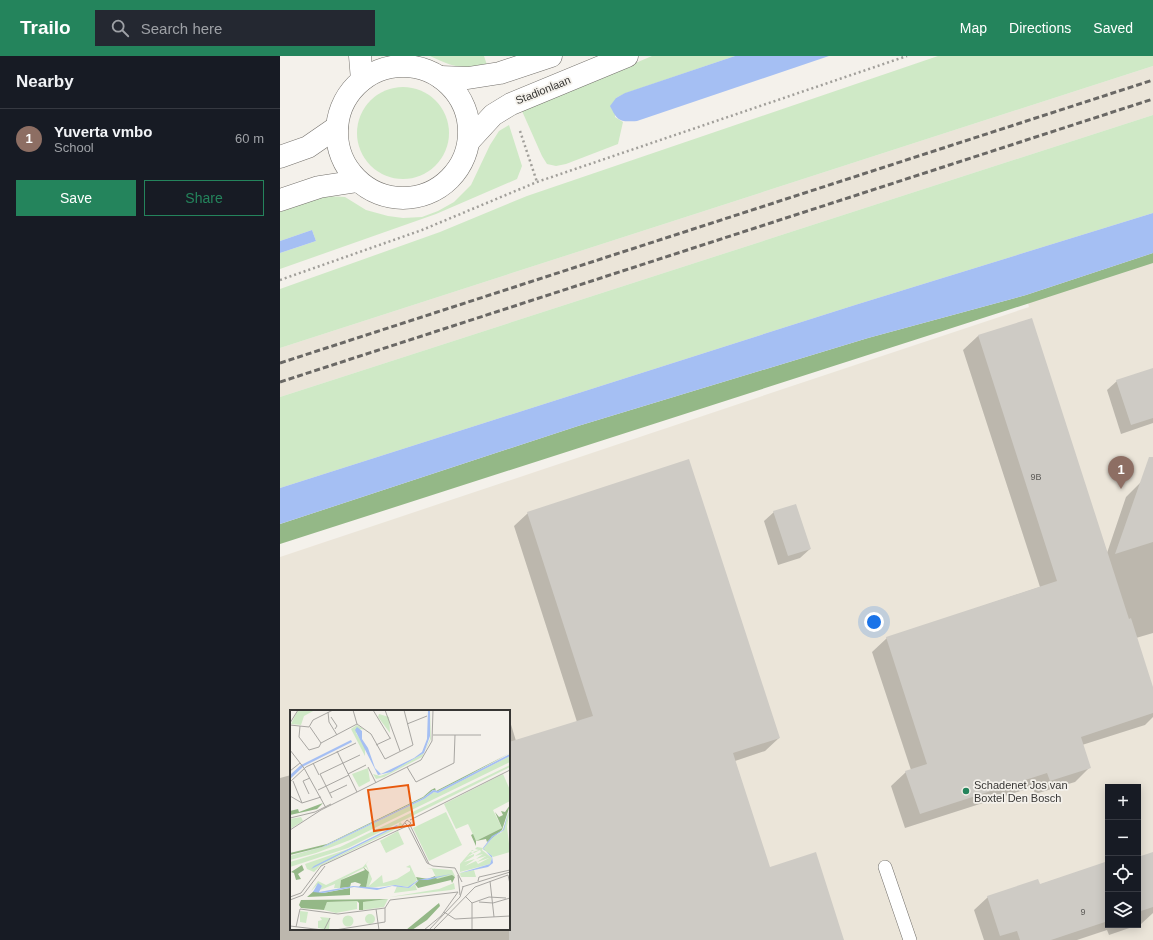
<!DOCTYPE html>
<html lang="en">
<head>
<meta charset="utf-8">
<style>
  :root { --surface:#171b24; --page:#242831; --text:#f1f3f6; --muted:#9ea1a6; --line:#363941; --accent:#24845c }
  body { margin:0; font-family:Arial,sans-serif; background:var(--page); color:var(--text) }
  .controls { position:absolute; right:12px; bottom:12px; display:grid; overflow:hidden; border-radius:0px; box-shadow:0 2px 10px #0003 }
  .controls button { width:36px; height:36px; display:grid; place-items:center; padding:0; border:0; border-bottom:1px solid var(--line); background:var(--surface); color:var(--text); font:20px sans-serif }
  .you { position:absolute; left:594px; top:566px; width:14px; height:14px; margin:-10px; border:3px solid #fff; border-radius:50%; background:#1a73e8; box-shadow:0 0 0 6px #1a73e833 }
  .badge { display:grid; place-items:center; width:26px; height:26px; border-radius:50%; background:var(--accent); color:#fff; font-size:13px; font-weight:700 }
  .pin { position:absolute; translate:-50% -33px; filter:drop-shadow(0 1px 2px #0008) }
  .pin::after { content:''; position:absolute; top:21px; width:14px; height:12px; background:inherit; clip-path:polygon(0 0,100% 0,50% 100%) }
  .list { margin:0; padding:0; list-style:none }
  h2 { display:flex; justify-content:space-between; align-items:center; height:52px; margin:0; padding:0 16px; font-size:17px }
  h2 small { font-size:13px; font-weight:400; color:var(--muted) }
  .list li { display:grid; grid-template-columns:26px 1fr auto; gap:12px; align-items:center; box-sizing:border-box; height:60px; padding:0 16px; border-top:1px solid var(--line) }
  .list b { display:block; font-size:15px; white-space:nowrap }
  .list p { margin:0; font-size:13px; white-space:nowrap; color:var(--muted) }
  .list em { font-size:13px; font-style:normal; color:var(--muted) }
  .actions { display:flex; gap:8px; padding:12px 16px }
  .actions a { flex:1; padding:9px 0; border:1px solid var(--accent); border-radius:0px; text-align:center; font-size:14px; color:var(--accent) }
  .actions .main { background:var(--accent); color:#fff }
  .icon { flex:none; width:22px; height:22px; fill:none; stroke:currentColor; stroke-width:2; stroke-linecap:round; stroke-linejoin:round }
  .map { position:relative; flex:none; width:873px; height:884px; overflow:hidden }
  header { display:flex; align-items:center; gap:24px; box-sizing:border-box; height:56px; padding:0 20px; background:var(--accent); color:#fff }
  header strong { font-size:19px }
  nav { display:flex; gap:22px; margin-inline-start:auto; font-size:14px }
  .search { width:280px; height:36px; background:var(--page); display:flex; align-items:center; gap:10px; box-sizing:border-box; padding:0 14px; border-radius:0px; color:var(--muted); font-size:15px }
  main { display:flex }
  aside { flex:1; background:var(--surface) }
  .map>svg:first-child { display:block }
  .built { fill:#ebe5d9; fill-rule:evenodd }
  .green { fill:#cfe9c6 }
  .forest { fill:#94b887 }
  .water { fill:#a5bff3 }
  .shadow { fill:#0003 }
  .building { fill:#cecbc5 }
  .lines { fill:none; stroke-linecap:round; stroke-linejoin:round }
  .lane-casing { stroke:#73706b; stroke-width:14 }
  .secondary-casing { stroke:#73706b; stroke-width:23 }
  .path { stroke:#a19f9a; stroke-width:2.5; stroke-dasharray:2 3; stroke-linecap:butt }
  .lane { stroke:#fff; stroke-width:13 }
  .secondary { stroke:#fff; stroke-width:22 }
  .rail { stroke:#6a6865; stroke-width:3; stroke-dasharray:6 3; stroke-linecap:butt }
  .poi-dot { fill:#24845c; stroke:#f4f1eb; stroke-width:1.5 }
  .labels { text-anchor:middle; dominant-baseline:central; stroke-width:3.5; stroke-linejoin:round; paint-order:stroke }
  .number-label { font-size:9px; fill:#5d5b58 }
  .street-label { font-size:11px; fill:#373634; stroke:#f4f1eb }
  .poi-label { font-size:11px; fill:#373634; stroke:#f4f1eb; text-anchor:start }
  .inset-road { fill:none; stroke:#a8a6a2; stroke-width:1 }
  .view { fill:#e8590c; fill-opacity:0.15; stroke:#e8590c; stroke-width:2 }
  .inset-edge { fill:none; stroke:#373634; stroke-width:2 }
</style>
</head>
<body>
<header>
<strong>Trailo</strong>
<div class="search"><svg class="icon" aria-label="search" viewBox="0 0 24 24"><circle cx="10" cy="10" r="6"/><path d="M15 15l6 6"/></svg>Search here</div>
<nav><a>Map</a><a>Directions</a><a>Saved</a></nav>
</header>
<main>
<aside>
<h2>Nearby<small></small></h2>
<ul class="list">
<li><span class="badge" style="background:#8d6e63">1</span><div><b>Yuverta vmbo</b><p>School</p></div><em>60 m</em></li>
</ul>
<div class="actions"><a class="main">Save</a><a>Share</a></div>
</aside>
<div class="map">
<svg width="873" height="884" viewBox="0 0 873 884">
  <rect width="100%" height="100%" fill="#f4f1eb"/>
  <g class="built">
    <polygon points="873,10 873,59 0,341 0,292"/>
    <path d="M873,197v687h-873v-383l749,-250 -3,-12zM11,655h218v218h-218zM828,731h30v138h-30z"/>
  </g>
  <g class="green">
    <path d="M150,0h54l3,9c-23,6 -36,1 -57,-9z"/>
    <polygon points="372,0 455,0 346,37 336,42 335,61 343,66 338,88 286,108 276,110 267,108 262,100 242,55"/>
    <polygon points="658,0 873,0 873,10 0,292 0,233 160,176 247,140"/>
    <circle cx="123" cy="77" r="46"/>
    <polygon points="873,59 873,157 575,249 0,432 0,341"/>
    <polygon points="229,69 242,110 237,123 156,158 0,213 0,197 36,185 32,174 0,185 0,156 45,140 65,141 86,154 108,160 123,162 142,161 158,155 174,146 191,129 210,89 219,75"/>
  </g>
  <polygon class="forest" points="873,197 873,207 750,247 0,488 0,468 298,370 588,282 746,239"/>
  <g class="water">
    <path d="M455,0h94l-192,65c-17,1 -19,1 -27,-15l6,-8 9,-5z"/>
    <polygon points="873,157 873,197 746,239 588,282 298,370 0,468 0,432 575,249"/>
    <polygon points="32,174 36,185 0,197 0,185"/>
  </g>
  <g class="shadow">
    <polygon points="751,263 827,497 846,441 861,426 873,422 873,577 856,582 873,634 873,661 865,669 802,689 810,711 795,726 755,738 753,731 625,772 611,730 626,716 631,714 592,596 607,582 760,531 683,294 698,280"/>
    <polygon points="873,313 873,367 841,378 827,334 837,325"/>
    <polygon points="494,456 530,493 520,502 498,509 484,465"/>
    <polygon points="248,457 499,682 485,695 455,705 489,813 563,884 0,884 0,722 11,719 11,873 229,873 229,662 236,685 297,666 234,470"/>
    <polygon points="873,797 873,857 861,868 829,879 827,874 797,884 704,884 694,854 708,841 759,829 828,806 828,869 858,869 858,802"/>
  </g>
  <g class="building">
    <polygon points="752,262 849,563 851,562 873,631 873,657 801,681 811,712 770,725 767,717 640,758 625,715 647,708 606,581 777,525 698,279"/>
    <polygon points="873,312 873,362 851,369 836,324"/>
    <polygon points="869,401 873,401 873,486 835,498"/>
    <polygon points="409,403 500,682 453,697 490,811 536,796 564,884 229,884 229,686 313,660 247,456"/>
    <polygon points="516,448 531,493 508,500 493,455"/>
    <polygon points="873,796 873,851 858,856 858,801"/>
    <polygon points="828,805 828,865 771,884 740,884 737,875 720,880 707,840 758,823 760,828"/>
  </g>
  <g class="lines">
    <g class="lane-casing">
      <polyline id="lane" points="605,811 630,884"/>
    </g>
    <g class="secondary-casing">
      <g id="secondary">
        <polyline points="80,0 82,24"/>
        <circle cx="123" cy="76" r="66"/>
        <polyline points="160,21 188,22 220,17 271,0"/>
        <polyline points="190,84 213,59 231,48 347,0"/>
        <polyline points="0,101 28,91 57,71"/>
        <polyline points="0,144 39,131 78,125"/>
      </g>
    </g>
    <g class="path">
      <polyline points="240,75 257,126"/>
      <polyline points="0,224 142,174 257,126 627,0"/>
    </g>
    <use href="#lane" class="lane"/>
    <use href="#secondary" class="secondary"/>
    <g class="rail">
      <polyline points="0,307 873,24"/>
      <polyline points="0,326 873,43"/>
    </g>
  </g>
  <circle class="poi-dot" cx="686" cy="735" r="4"/>
  <g class="labels">
    <g class="number-label">
      <text x="756" y="421">9B</text>
      <text x="803" y="856">9</text>
    </g>
    <g class="street-label">
      <text transform="translate(263 34) rotate(-22)">Stadionlaan</text>
    </g>
    <g class="poi-label">
      <text x="694" y="729">Schadenet Jos van<tspan x="694" dy="13">Boxtel Den Bosch</tspan></text>
    </g>
  </g>
  <g transform="translate(10 654)">
    <rect width="220" height="220" fill="#f4f1eb"/>
    <path d="M8,0h17l-11,6 -3,9 -10,-1zM140,0l1,29 -9,18 -38,20 -8,2 -3,-5 7,2 11,-4 33,-19 6,-14zM89,4l10,3 1,16 -12,-16zM67,15l8,5 -4,-1 -5,4 9,14v9l-14,-27zM220,46v6l-160,78 -34,13 -26,7v-4l36,-10 98,-47 10,-7 4,1zM220,55v2l-162,81 -58,19v-5l50,-15zM78,58l2,13 -11,6 -7,-13zM213,64l7,16v11l-17,9 9,18 -26,13 -8,-17 -12,5 -12,-25zM220,99l-3,18 3,25 -17,5 -10,-8 10,-12 9,-5zM156,102l16,33 -33,16 -16,-33zM11,107l2,4 -13,8v-10zM110,112l3,3 -11,6 -72,35 -6,6 -7,-3 -2,-5 49,-17 -40,21 84,-42zM108,121l6,13 -18,9 -6,-12 -4,2zM197,131l-5,9 10,8 -2,6 -30,8v-8l12,-14h2l-4,2 3,1 -6,4 7,-3v2l-10,6 11,-3 -10,7 11,-5 2,3 11,-6 -12,4 9,-6 -10,3 7,-5 -8,2 6,-4 -1,-2 -6,3 -1,-1 6,-2 -4,-1 2,-2 6,1zM79,150l-3,4 6,15 -3,7 13,-11 1,8 14,-4 13,-8v-3l-4,-1 4,-2 7,15 -8,7 -14,-2 -29,3 3,-16 -3,-5 -25,13 -1,8h-6l1,-4 -15,6 2,-4 -4,-2 -7,7 7,-10 8,4 37,-18zM137,158l25,2 3,6 -18,3 -5,-10zM168,160l4,7 -2,-4 14,-3 2,7h-15zM164,173l1,6 -4,1 -61,7 49,-8zM125,174l2,6 -23,3 3,-7 12,2zM98,189l-4,8 -21,3v-8zM67,191v8l-21,4 -12,-3 3,-8zM10,201l8,1 -2,11 -6,-1zM75 209a5 5 0 1 1 10 0a5 5 0 1 1-10 0ZM52.5 211a5.5 5.5 0 1 1 11 0a5.5 5.5 0 1 1-11 0ZM30,207l10,1 -1,12 -11,-2v-7l4,-1z" fill="#cfe9c6"/>
    <path d="M220,43l-50,27 -22,11 -5,-1 -10,8 -101,49 -32,8v-2l37,-9 96,-47 8,-7 4,-2 1,3zM33,93l-6,6 -27,6v-4l8,-2 1,3zM220,95l-8,25 -15,12 -1,-3 -10,2v5l-5,-11 2,-1 3,7 26,-13 -7,-16 4,5 4,-2 -2,-4 4,1zM12,155l2,5 -6,4 3,5 -5,1 -2,-7 -3,-1zM73,157l6,5 -3,16 -7,-1 2,-3 -6,-2 -4,1 -1,4 -10,1 1,-8 24,-10zM162,165l3,2 -3,6 -1,-3 -33,8 -3,-4 3,-3 -2,-4 12,2 7,-3 2,3zM60,178v7l-43,2 7,-6 9,2zM98,189l-25,3v8h-4v-7l-2,-2 -30,1 -3,8 -23,-2 -2,-3 2,-5zM149,193l1,3 -13,14 -15,10h-6z" fill="#94b887"/>
    <path d="M138,0h2v26l-6,17 -33,19 -13,3 -23,-45 2,-3 5,4v8l6,9 7,20 6,6 33,-16 8,-6 5,-13zM61,30l1,2 -48,24 -14,13v-4l11,-10zM220,44v2l-72,37 -4,-1 -10,7 -98,47 -36,10 32,-9 101,-49 10,-8 5,1zM219,100l-5,20 -11,7 -10,12 9,7 1,7 -5,4 -28,6 30,-9 2,-6 -9,-10 9,-12 11,-6zM107,115l1,1 -87,43 3,-3zM162,164l-24,6h-9l-10,8 -17,-2 -15,4 -23,-3 -31,6 -10,-1 5,-9 4,3 -3,6 34,-6 26,2 16,-3 13,2 10,-7z" fill="#a5bff3"/>
    <path class="inset-road" d="M63,0l4,14M83,0l17,28M95,0l15,41M38,2l1,10 8,13M41,7l6,9 -2,3M0,13l8,-13M117,14l20,-8M0,15l19,2 4,-7 20,-10M10,16l-1,11 10,13 10,-3 2,-4M20,17l11,16 36,-19 14,10 14,25 28,-14 -9,-35M143,25h48M86,35l15,-7M0,40l14,18 22,40M47,41l20,41M23,53l6,12M78,57l8,16M117,57l9,15 38,-19 1,-28M0,61l10,-8M58,64l18,-9M3,71l9,22M0,72l16,-15 50,-24M36,76l-6,-12 40,-19M36,76l6,12M28,80l31,-15M40,83l17,-8M19,84l-6,-13 7,-3M0,86l12,7 19,-6M0,108l25,-6 16,-8M120,110l100,-50M120,115l19,39M112,116l5,-6 4,3 -3,3 -3,-3M118,116l19,37 6,3 22,2 7,14M0,120l31,-20 100,-50 11,-19 1,-31M168,165l2,20M188,171l1,-4 31,-7M200,171l4,36M172,177l48,-15M175,186l7,7v27M0,187l11,-4 20,-27 86,-40M0,190l13,-5 22,-29M189,192l14,1 17,-5M182,193l17,-6 17,1M95,198l5,-8 68,-8 -17,24 -17,14M86,199l3,21M154,202l11,7 55,-3M0,216l33,4M6,217l4,-18 38,5 47,-6M34,220l6,-12M45,220l50,-8v-14M139,220l31,-33 3,-10M143,220l42,-43 33,-12 2,9"/>
    <path class="view" d="M118,75l6,40 -40,6 -6,-41z"/>
    <rect width="220" height="220" class="inset-edge"/>
  </g>
</svg>
<div class="controls">
<button>+</button>
<button>−</button>
<button><svg class="icon" aria-label="locate" viewBox="0 0 24 24"><circle cx="12" cy="12" r="6"/><path d="M12 2v4M12 18v4M2 12h4M18 12h4"/></svg></button>
<button><svg class="icon" aria-label="layers" viewBox="0 0 24 24"><path d="M12 4l9 5-9 5-9-5zM3 14l9 5 9-5"/></svg></button>
</div>
<div class="you"></div>
<div class="pin badge" style="left:841px;top:433px;background:#8d6e63">1</div>
</div>
</main>
</body>
</html>
